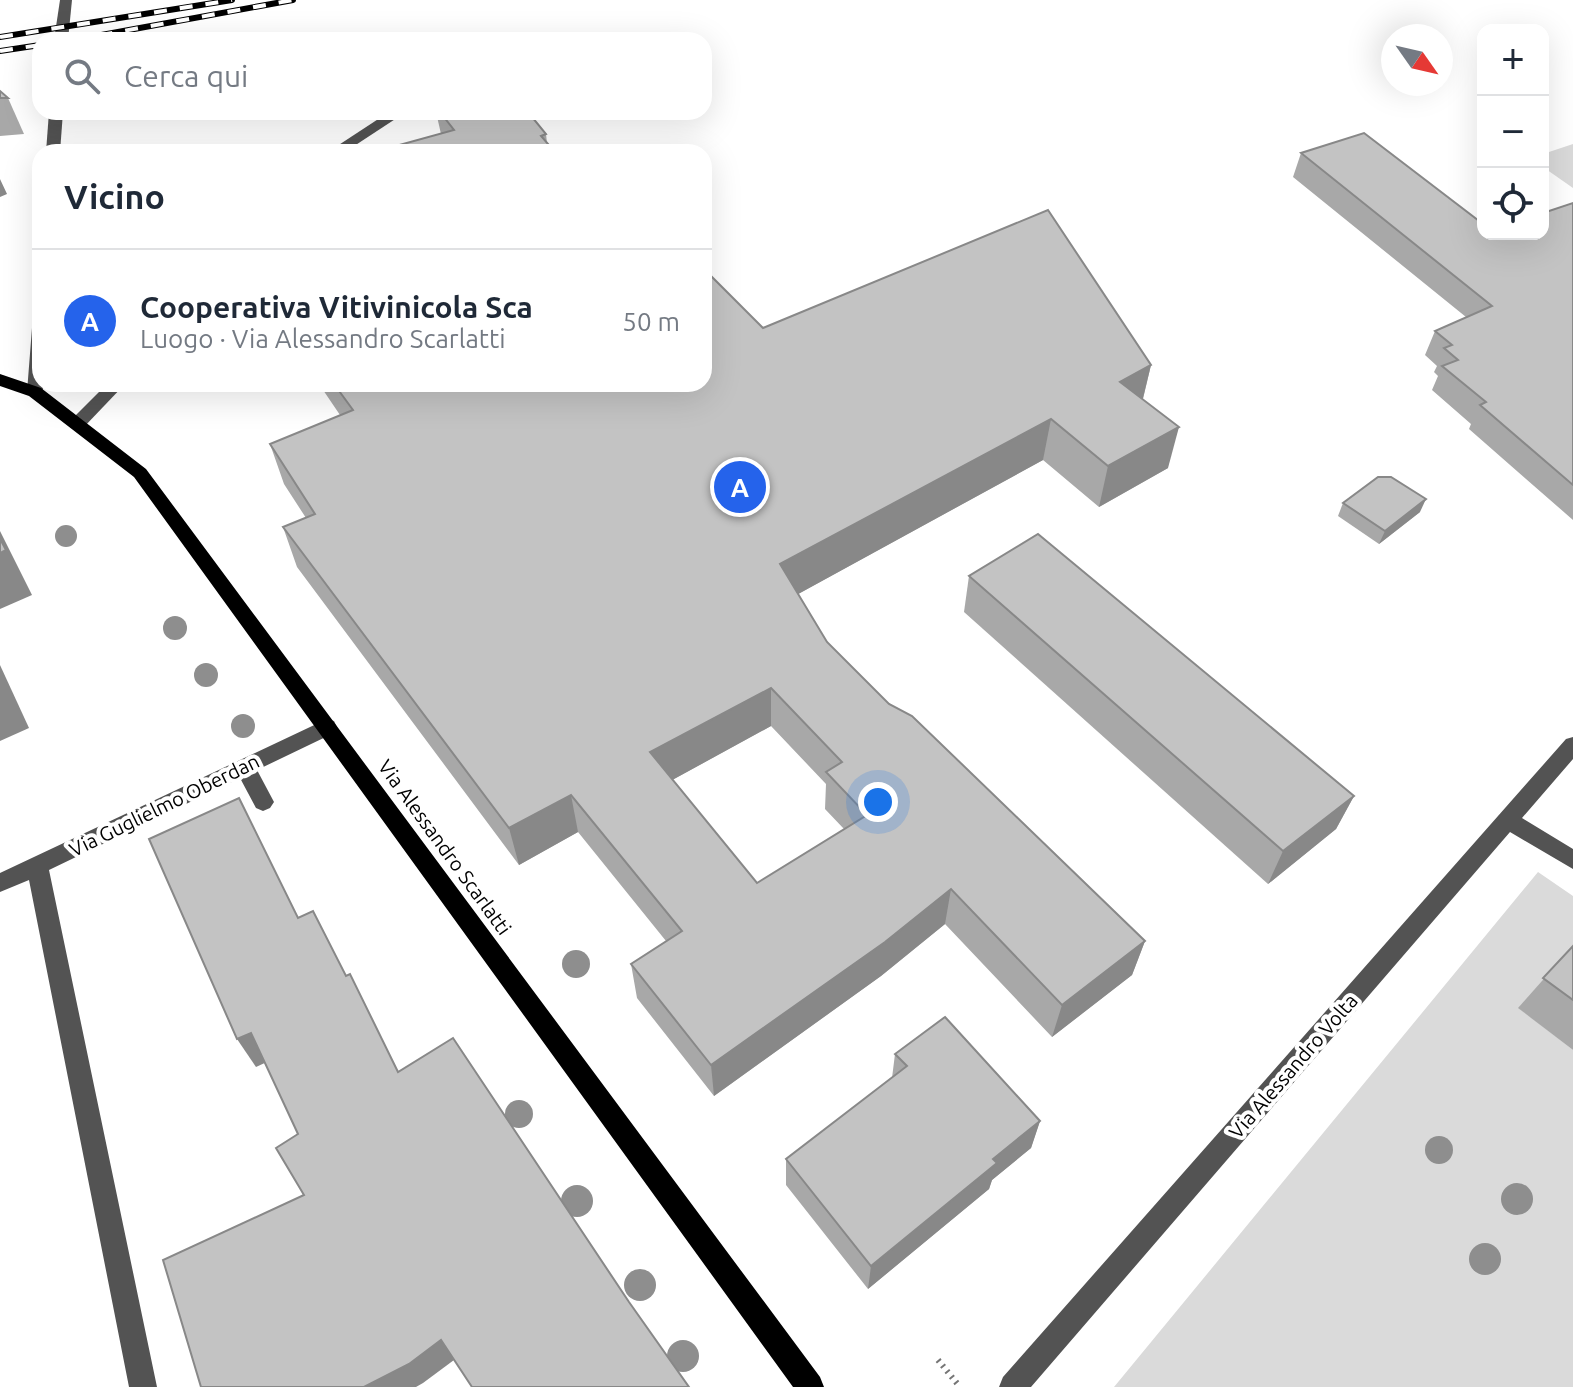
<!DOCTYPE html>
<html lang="it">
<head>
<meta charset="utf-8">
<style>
  :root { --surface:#fff; --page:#f6f6f7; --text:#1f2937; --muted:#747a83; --line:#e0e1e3; --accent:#2563eb }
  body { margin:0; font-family:Ubuntu,sans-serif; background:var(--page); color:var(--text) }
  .controls { position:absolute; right:24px; top:24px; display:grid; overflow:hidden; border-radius:16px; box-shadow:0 8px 32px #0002 }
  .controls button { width:72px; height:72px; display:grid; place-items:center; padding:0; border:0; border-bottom:2px solid var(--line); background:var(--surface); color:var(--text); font:40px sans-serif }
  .compass { position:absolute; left:1381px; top:24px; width:72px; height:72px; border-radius:50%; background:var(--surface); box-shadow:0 8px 32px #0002; rotate:124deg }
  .you { position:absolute; left:878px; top:802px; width:28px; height:28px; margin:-20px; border:6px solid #fff; border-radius:50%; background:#1a73e8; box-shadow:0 0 0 12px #1a73e833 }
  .badge { display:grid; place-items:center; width:52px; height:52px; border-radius:50%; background:var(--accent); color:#fff; font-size:26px; font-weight:700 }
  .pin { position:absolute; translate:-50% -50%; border:4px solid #fff; box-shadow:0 2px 8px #0006 }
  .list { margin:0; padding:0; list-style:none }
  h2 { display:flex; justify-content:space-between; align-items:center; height:104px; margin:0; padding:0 32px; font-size:34px }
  h2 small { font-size:26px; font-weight:400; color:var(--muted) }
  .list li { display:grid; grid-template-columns:52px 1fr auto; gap:24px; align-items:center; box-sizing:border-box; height:144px; padding:0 32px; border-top:2px solid var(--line) }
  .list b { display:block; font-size:30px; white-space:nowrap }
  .list p { margin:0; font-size:26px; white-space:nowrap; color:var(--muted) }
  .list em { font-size:26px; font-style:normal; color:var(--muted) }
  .icon { flex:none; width:44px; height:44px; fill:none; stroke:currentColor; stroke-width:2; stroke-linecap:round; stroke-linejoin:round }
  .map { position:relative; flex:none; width:1573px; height:1387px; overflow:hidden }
  .search { position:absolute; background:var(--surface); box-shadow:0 8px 32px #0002; left:32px; top:32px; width:680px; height:88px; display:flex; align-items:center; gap:20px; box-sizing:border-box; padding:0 28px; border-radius:24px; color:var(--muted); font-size:30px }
  .panel { position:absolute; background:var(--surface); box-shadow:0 8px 32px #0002; left:32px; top:144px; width:680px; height:248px; border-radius:24px }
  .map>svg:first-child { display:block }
  .green { fill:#dadada }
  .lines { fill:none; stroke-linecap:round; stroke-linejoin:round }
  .path { stroke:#757575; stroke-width:6; stroke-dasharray:2 5; stroke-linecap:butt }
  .minor { fill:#535353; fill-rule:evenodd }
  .major { fill:#000; fill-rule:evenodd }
  .rail-casing { stroke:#000; stroke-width:6 }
  .rail { stroke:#fff; stroke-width:4; stroke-dasharray:13; stroke-linecap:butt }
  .tree { fill:#8e8e8e }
  .wall { fill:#a8a8a8; fill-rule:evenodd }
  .shaded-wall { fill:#888 }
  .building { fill:#c3c3c3; stroke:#888; stroke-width:2; fill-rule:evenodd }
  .labels { text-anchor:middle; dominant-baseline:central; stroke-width:8; stroke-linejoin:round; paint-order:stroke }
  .street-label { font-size:20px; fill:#000; stroke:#fff }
</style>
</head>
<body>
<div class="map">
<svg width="1573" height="1387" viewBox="0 0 1573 1387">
  <rect width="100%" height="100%" fill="#fff"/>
  <g class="green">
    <polygon points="1573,144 1573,188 1543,167 1543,154"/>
    <polygon points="1538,872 1573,896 1573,961 1519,1008 1573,1050 1573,1387 1114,1387"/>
  </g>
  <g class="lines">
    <polyline class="path" points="938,1360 960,1387"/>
    <g class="minor">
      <polygon points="60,0 72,0 68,40 54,40"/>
      <polygon points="49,112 63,112 60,152 46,152"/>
      <polygon points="389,112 406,112 345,152 328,152"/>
      <polygon points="40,323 40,384 44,384 41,396 35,398 27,392 32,328"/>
      <polygon points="107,384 125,384 83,428 71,428 68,424 71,420"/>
      <polygon points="327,719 334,721 337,727 334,733 257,770 274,802 270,808 263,811 256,808 240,778 49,870 157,1387 129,1387 29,880 0,892 0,873"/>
      <polygon points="1573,737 1573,759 1522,818 1573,849 1573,869 1510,832 1031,1387 999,1387 1003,1377 1566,739"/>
    </g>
    <polygon class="major" points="0,374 41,388 146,469 820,1377 824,1387 793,1387 134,477 29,396 0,386"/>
    <g class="rail-casing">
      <g id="rail">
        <polyline points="0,37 232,0"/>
        <polyline points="74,40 293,0"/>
        <polyline points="0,51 40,45"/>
      </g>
    </g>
    <use href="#rail" class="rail"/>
  </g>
  <g class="tree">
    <circle cx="66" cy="536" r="11"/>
    <circle cx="175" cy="628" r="12"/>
    <circle cx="206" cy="675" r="12"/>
    <circle cx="243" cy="726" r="12"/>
    <circle cx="576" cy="964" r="14"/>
    <circle cx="519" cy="1114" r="14"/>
    <circle cx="1439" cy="1150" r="14"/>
    <circle cx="1517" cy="1199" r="16"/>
    <circle cx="577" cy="1201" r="16"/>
    <circle cx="1485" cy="1259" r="16"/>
    <circle cx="640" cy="1285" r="16"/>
    <circle cx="683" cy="1356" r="16"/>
  </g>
  <g class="wall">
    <polygon points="0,91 8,98 24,134 0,136"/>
    <polygon points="436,112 528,112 546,134 547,143 441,134"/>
    <polygon points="1301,153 1483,234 1573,203 1573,520 1469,429 1471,424 1432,390 1438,376 1434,372 1437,366 1425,355 1435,331 1466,317 1293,177"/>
    <path d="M763,328l388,37 -8,34 25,69 -69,39 -56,-47 -245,134 29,48 62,62 256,237 -13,34 -80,62 -107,-113 -64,52 -167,120 -77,-98 -6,-34 35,-23 -88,-109 -59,33 -222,-298 -14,-40 23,-9 -22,-34 -14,-40 70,-29 -21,-31h385zM771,726l55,58 -1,25 19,20 -87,54 -85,-103z"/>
    <polygon points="1343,503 1420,512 1379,544 1338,516"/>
    <polygon points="969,576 1354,796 1336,829 1268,884 964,612"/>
    <polygon points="1573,946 1573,1050 1518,1008"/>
    <polygon points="895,1054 1040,1121 1031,1148 992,1180 989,1189 868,1289 786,1185 786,1159 892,1078"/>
  </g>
  <g class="shaded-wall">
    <polygon points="0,179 7,194 0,197"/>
    <polygon points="1151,365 1141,406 1120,382"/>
    <polygon points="1051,419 1043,460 780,604 780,564"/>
    <polygon points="1179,427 1168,468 1099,507 1108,466"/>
    <polygon points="1426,499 1420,512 1379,544 1385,531"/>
    <polygon points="0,531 32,595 0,609"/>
    <polygon points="0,665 29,728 0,741"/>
    <polygon points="771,688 771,726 654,790 650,752"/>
    <polygon points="571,795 578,832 519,865 509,828"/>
    <polygon points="1354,796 1336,829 1268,884 1283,851"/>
    <polygon points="951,889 945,924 881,976 714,1096 711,1065"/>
    <polygon points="1145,941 1132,975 1052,1037 1062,1005"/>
    <polygon points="251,1033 269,1061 256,1067 237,1039"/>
    <polygon points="1040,1121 1031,1148 992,1180 989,1189 868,1289 871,1266 993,1159"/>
    <polygon points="441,1340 454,1360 423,1383 416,1387 364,1387"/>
  </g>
  <g class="building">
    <polygon points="0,91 8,98 0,98"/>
    <polygon points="440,112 528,112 546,134 541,136 555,152 374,152 454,130"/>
    <polygon points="1364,133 1483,224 1483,234 1543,234 1543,213 1573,203 1573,485 1480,405 1486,402 1442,366 1458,360 1444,348 1452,345 1435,331 1492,306 1301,153"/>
    <polygon points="353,148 363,152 348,152"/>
    <path d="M1048,210l103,155 -31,17 59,45 -71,39 -57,-47 -271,145 47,78 62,62 23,12 233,225 -83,64 -111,-116 -66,53 -174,123 -80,-101 51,-33 -111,-136 -62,33 -226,-301 32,-13 -45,-70 83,-34 -19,-26h370v-115l59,59zM771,688l71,74 -16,10 41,43 -110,68 -107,-131z"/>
    <polygon points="1378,477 1391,477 1426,499 1385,531 1343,503"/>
    <polygon points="1038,534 1354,796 1283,851 969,576"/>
    <polygon points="0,539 6,550 0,553"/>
    <polygon points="239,798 298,918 313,911 346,976 350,974 398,1072 453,1038 629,1302 689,1387 472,1387 441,1340 409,1364 364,1387 201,1387 163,1260 304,1195 276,1148 298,1134 251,1033 237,1039 149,839"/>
    <polygon points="1573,946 1573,1000 1543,978"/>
    <polygon points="945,1017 1040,1121 993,1159 997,1163 871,1266 786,1159 907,1066 895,1054"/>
  </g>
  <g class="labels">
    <g class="street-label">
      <text transform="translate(164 805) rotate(-26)">Via Guglielmo Oberdan</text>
      <text transform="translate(445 847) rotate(54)">Via Alessandro Scarlatti</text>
      <text transform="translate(1293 1066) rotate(-49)">Via Alessandro Volta</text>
    </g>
  </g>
</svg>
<div class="controls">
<button>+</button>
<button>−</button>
<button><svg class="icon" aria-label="locate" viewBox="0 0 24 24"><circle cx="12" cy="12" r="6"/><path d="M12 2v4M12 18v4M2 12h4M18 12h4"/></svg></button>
</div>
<svg class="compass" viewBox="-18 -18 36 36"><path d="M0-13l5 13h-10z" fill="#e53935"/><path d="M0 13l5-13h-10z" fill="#747a83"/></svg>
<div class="you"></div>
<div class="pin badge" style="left:740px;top:487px">A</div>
<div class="search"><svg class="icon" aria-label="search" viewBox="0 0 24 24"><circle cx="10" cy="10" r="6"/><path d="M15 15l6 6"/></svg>Cerca qui</div>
<section class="panel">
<h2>Vicino<small></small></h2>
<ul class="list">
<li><span class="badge">A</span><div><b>Cooperativa Vitivinicola Sca</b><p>Luogo · Via Alessandro Scarlatti</p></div><em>50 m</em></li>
</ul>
</section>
</div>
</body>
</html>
